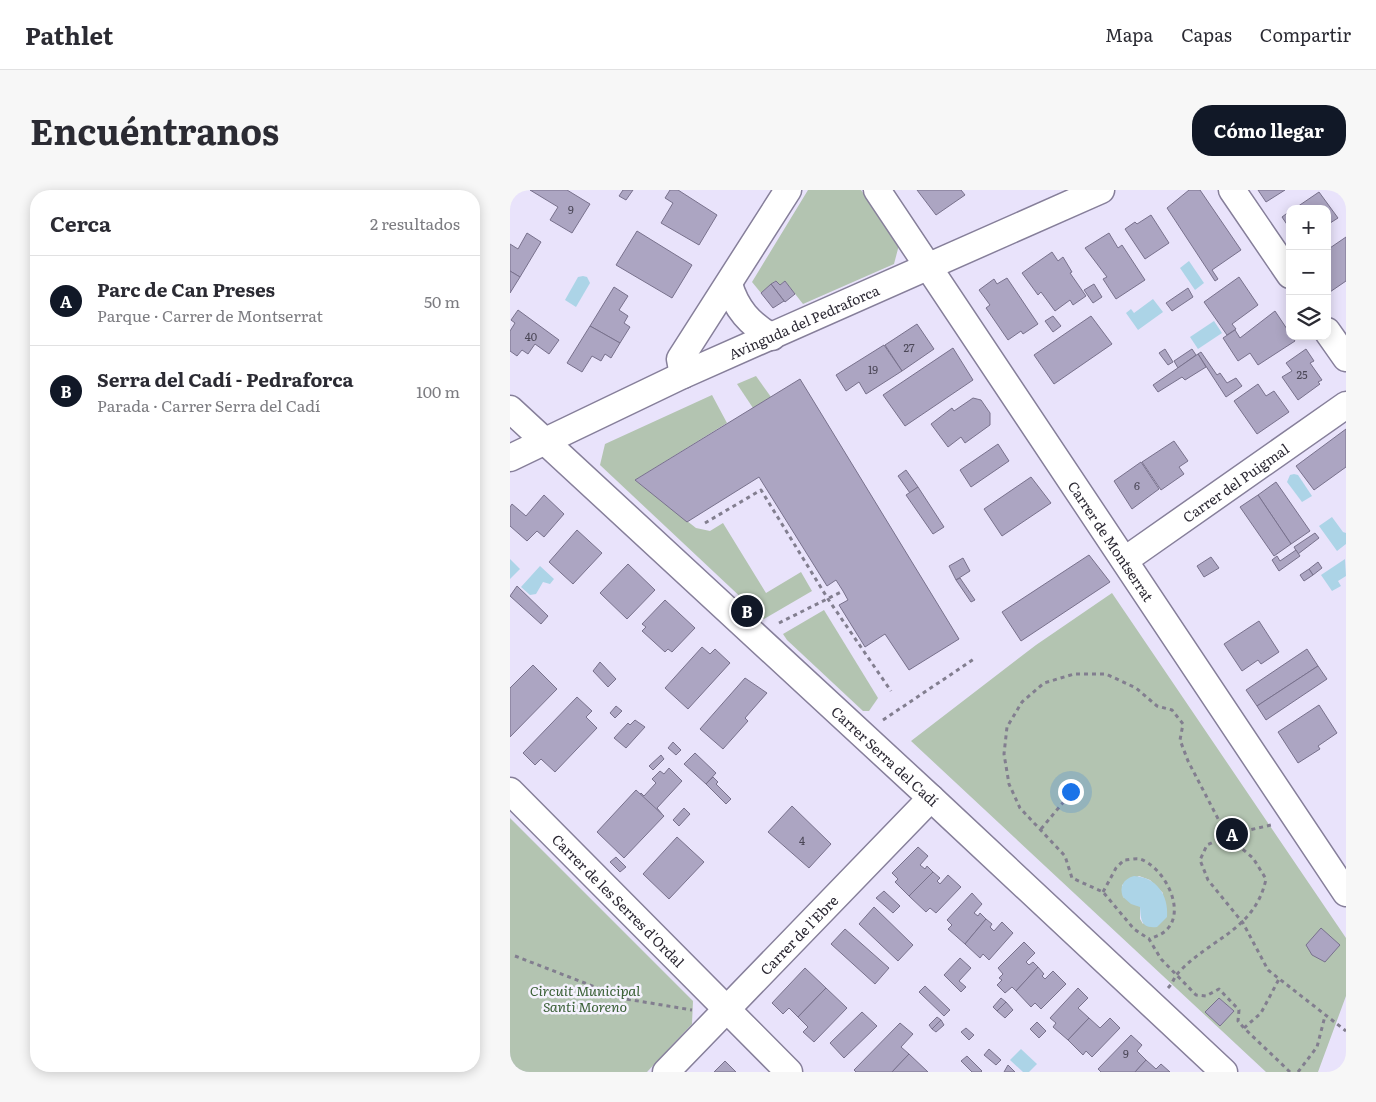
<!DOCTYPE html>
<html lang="es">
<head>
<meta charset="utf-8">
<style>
  :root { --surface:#fff; --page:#f7f7f7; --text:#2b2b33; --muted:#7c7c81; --line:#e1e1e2; --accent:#111827 }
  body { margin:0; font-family:Literata,serif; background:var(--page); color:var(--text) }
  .controls { position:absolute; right:15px; top:15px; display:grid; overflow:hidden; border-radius:10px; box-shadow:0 2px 12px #0003 }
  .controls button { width:45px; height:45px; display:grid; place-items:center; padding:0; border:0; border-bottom:1px solid var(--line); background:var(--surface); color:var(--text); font:25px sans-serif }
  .you { position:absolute; left:560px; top:601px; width:18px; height:18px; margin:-12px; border:4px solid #fff; border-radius:50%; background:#1a73e8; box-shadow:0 0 0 8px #1a73e833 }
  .badge { display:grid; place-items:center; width:32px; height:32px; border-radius:50%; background:var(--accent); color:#fff; font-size:16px; font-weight:700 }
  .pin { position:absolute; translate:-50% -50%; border:2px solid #fff; box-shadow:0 1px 5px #0006 }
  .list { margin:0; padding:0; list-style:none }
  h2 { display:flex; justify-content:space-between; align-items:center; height:65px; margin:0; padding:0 20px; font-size:21px }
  h2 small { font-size:16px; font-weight:400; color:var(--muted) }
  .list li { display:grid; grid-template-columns:32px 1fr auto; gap:15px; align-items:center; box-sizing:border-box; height:90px; padding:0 20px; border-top:1px solid var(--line) }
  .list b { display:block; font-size:19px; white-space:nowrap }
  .list p { margin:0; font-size:16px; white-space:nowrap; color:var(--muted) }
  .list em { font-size:16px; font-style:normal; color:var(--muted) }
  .icon { flex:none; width:28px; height:28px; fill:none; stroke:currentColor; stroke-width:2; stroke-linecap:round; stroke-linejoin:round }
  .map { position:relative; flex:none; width:836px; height:882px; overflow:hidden; border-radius:20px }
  header { display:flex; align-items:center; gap:30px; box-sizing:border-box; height:70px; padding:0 25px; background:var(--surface); border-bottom:1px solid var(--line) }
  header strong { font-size:24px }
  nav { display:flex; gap:28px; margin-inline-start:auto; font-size:18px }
  .intro { display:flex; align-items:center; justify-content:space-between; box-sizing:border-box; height:120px; padding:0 30px }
  h1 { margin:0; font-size:35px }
  .button { padding:12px 22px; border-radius:20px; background:var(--accent); color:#fff; font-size:18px; font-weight:700 }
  main { display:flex; gap:30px; padding:0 30px }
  aside { flex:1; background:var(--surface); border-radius:20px; box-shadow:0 2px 12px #0003 }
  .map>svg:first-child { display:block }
  .green { fill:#b3c4b1; fill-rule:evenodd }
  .water { fill:#acd4e7 }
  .building { fill:#aca5c2; stroke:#78718c }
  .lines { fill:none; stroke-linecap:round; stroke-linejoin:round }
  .minor-casing { stroke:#867f9a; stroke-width:29 }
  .path { stroke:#827e8f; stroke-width:3; stroke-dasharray:4 4; stroke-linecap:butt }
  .minor { stroke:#fff; stroke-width:26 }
  .labels { text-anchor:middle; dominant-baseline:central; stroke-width:5; stroke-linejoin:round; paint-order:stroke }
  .number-label { font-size:11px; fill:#4b4757 }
  .street-label { font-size:14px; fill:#2b2833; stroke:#f5f2fe }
  .park-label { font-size:14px; font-style:italic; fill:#3a6036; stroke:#f5f2fe }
</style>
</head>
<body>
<header>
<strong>Pathlet</strong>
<nav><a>Mapa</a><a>Capas</a><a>Compartir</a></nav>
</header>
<div class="intro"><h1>Encuéntranos</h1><a class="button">Cómo llegar</a></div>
<main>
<aside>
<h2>Cerca<small>2 resultados</small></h2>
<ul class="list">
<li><span class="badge">A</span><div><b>Parc de Can Preses</b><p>Parque · Carrer de Montserrat</p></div><em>50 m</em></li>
<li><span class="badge">B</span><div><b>Serra del Cadí - Pedraforca</b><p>Parada · Carrer Serra del Cadí</p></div><em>100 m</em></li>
</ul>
</aside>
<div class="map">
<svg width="836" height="882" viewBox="0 0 836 882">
  <rect width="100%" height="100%" fill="#e9e3fb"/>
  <g class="green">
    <polygon points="298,0 351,0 389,55 384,74 293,114 275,91 270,95 265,91 251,103 242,92"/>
    <polygon points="246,186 261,207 243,218 227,194"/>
    <polygon points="202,205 217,233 125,290 186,338 200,341 213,333 256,403 291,382 302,401 254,429 90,275 95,254"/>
    <path d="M602,403l234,345v58l-28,76h-52l-355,-331 125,-96zM629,686l11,4 13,13 -20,31 -3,-5v-13l-17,-9 -1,-12zM709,808l15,13 -29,1z"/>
    <polygon points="314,420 368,508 359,521 353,521 277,450 273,444"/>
    <polygon points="0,628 183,811 182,834 137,882 0,882"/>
  </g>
  <g class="water">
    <polygon points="679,71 694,93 685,100 670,78"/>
    <polygon points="73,86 77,87 80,93 66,117 55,110 68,87"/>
    <polygon points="643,109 653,122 628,140 616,123 621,119 624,123"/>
    <polygon points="704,131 712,143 688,159 680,147"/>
    <polygon points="784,284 788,285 802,306 792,312 777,292 780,285"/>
    <polygon points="822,327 833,342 836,343 836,354 827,361 809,336"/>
    <polygon points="0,369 10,379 0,389"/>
    <polygon points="835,369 836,386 828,391 831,396 822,401 811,385"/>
    <polygon points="30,376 44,389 40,394 33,392 26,404 20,405 11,397"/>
    <path d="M624,686c22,1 35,19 33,41l-10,10c-17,2 -16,-9 -17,-20l-9,-3 -8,-7c-4,-10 0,-18 11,-21z"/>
    <polygon points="511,859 527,874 519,882 513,882 500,870"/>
  </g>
  <g class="building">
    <polygon points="20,0 57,0 80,14 62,43 40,30 48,17"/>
    <polygon points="113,0 123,0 116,10 109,6"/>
    <polygon points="160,0 168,0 207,25 189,55 151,33 163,13 155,8"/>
    <polygon points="407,0 451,0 455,5 426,25"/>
    <polygon points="679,0 690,0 731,60 702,80 708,89 705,91 657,18"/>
    <polygon points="748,0 775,0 756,12"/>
    <polygon points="809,2 828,28 817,35 817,19 784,19"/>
    <polygon points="780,21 780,39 772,27"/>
    <polygon points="641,25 659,53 635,69 615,39 625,32 627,34"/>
    <polygon points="127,41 182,75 162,108 106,75"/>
    <polygon points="17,43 31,52 10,87 0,81 0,54 8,59"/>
    <polygon points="599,43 608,58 612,55 635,90 606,109 593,89 597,87 575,58"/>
    <polygon points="836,47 836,91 817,104 817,60"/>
    <polygon points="542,62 548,71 553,67 562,82 560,83 576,106 563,115 560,110 545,121 531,102 528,105 512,83"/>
    <polygon points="0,81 10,87 0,103"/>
    <polygon points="729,87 748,115 722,134 726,139 717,145 694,112"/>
    <polygon points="497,88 528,134 513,144 511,141 498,150 476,118 480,115 469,100 484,89 487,94"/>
    <polygon points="266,91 270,95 275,91 285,104 275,112 261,94"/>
    <polygon points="261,94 274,111 263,118 251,103"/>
    <polygon points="584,94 592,107 583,113 574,100"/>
    <polygon points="104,97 118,106 109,120 118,126 114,133 120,137 110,153 80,136"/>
    <polygon points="678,98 683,107 662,121 656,113"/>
    <polygon points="8,120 49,150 39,164 25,154 18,164 12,160 7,166 0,161 0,141 5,133 1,130"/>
    <polygon points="765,121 785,151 748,175 740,163 728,171 713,148 725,140 730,148"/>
    <polygon points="543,126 551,136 543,142 535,131"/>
    <polygon points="581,126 602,154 544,194 524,165"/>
    <polygon points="407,134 424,159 392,181 375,155"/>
    <polygon points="80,136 110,153 101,168 95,164 91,171 82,166 72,182 57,173"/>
    <polygon points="374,155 392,181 356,204 349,192 336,201 326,185"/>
    <polygon points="443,158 463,190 395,236 373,205"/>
    <polygon points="655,159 663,172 658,175 649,163"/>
    <polygon points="682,159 686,165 668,178 664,171"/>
    <polygon points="796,159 804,171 800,173 812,190 808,192 810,194 788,210 772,187 782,181 776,173"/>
    <polygon points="691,162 707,185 710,183 717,193 726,188 732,196 716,207 688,164"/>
    <polygon points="688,164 696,177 675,190 672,187 648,202 643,195"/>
    <polygon points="290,189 449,449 399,480 375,444 355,457 329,415 338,410 333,401 326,390 317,396 249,287 177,332 125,290"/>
    <polygon points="748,194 756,206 764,201 779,222 747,244 724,211"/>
    <polygon points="463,208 471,210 480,223 480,235 455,253 451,247 438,257 421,234 442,218 444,221"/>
    <polygon points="836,239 836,277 804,300 786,276"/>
    <polygon points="664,251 678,271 669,277 674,284 651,300 632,272"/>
    <polygon points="488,254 499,271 461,297 450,280"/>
    <polygon points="631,272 649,299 622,319 604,291"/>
    <polygon points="396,280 408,297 400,303 388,286"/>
    <polygon points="521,287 541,313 492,346 474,319"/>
    <polygon points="766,292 800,341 781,354 748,305"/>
    <polygon points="408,297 434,337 423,344 396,305"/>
    <polygon points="34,305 54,324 34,347 27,341 17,351 0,336 0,317 2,314 16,326"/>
    <polygon points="748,305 781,354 764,366 730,317"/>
    <polygon points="67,340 92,363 63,394 39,372"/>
    <polygon points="805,343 809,348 788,364 784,357"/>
    <polygon points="786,360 790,366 769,381 762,370 767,366 770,371"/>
    <polygon points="579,365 600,392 511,451 492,422"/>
    <polygon points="701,367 709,378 694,387 687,376"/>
    <polygon points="453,368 460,381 446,390 439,376"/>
    <polygon points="808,372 812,378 803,385 799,379"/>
    <polygon points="118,374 145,400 117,429 90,403"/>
    <polygon points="799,379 803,385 794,391 790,385"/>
    <polygon points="450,388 465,410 461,412 446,390"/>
    <polygon points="7,396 38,426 31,434 0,406"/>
    <polygon points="155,410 185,438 162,462 158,459 155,462 132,441 136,437 132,434"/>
    <polygon points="749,431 769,462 751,474 748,470 732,481 714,454"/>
    <polygon points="192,457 200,464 205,459 220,473 178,519 155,498"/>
    <polygon points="797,459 808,476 747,516 736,500"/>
    <polygon points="90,472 106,489 98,497 83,481"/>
    <polygon points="23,475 47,499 0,547 0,498"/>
    <polygon points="808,476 817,489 756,530 747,516"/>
    <polygon points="235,488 257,503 235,528 238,531 213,559 190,539"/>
    <polygon points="67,507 82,521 76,527 87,538 45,582 31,569 25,575 13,563"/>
    <polygon points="809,515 827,543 808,556 810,559 788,573 768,542"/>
    <polygon points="106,516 112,521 105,528 100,523"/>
    <polygon points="125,530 135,537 116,558 104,548 118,533 120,535"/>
    <polygon points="163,552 171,560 166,565 158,558"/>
    <polygon points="185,563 206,583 196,594 174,574"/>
    <polygon points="151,565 154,569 143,580 139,576"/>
    <polygon points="159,578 172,591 147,618 152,624 116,662 94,642 131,603 134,606 146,593 142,589 150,581 154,584"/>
    <polygon points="203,587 208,592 206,594 221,609 216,614 196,594"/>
    <polygon points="126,600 154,626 114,668 87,642"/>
    <polygon points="282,616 321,654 299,678 258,642"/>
    <polygon points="174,618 180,624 169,636 163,630"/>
    <polygon points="167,647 194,672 159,709 133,684"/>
    <polygon points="408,657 418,666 410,675 415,679 417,676 423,682 399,706 385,692 388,689 382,683"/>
    <polygon points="106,667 116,677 110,682 100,672"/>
    <polygon points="423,682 430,688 427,691 430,694 438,685 451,697 426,723 420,718 416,722 399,706"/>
    <polygon points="374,701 390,716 383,723 366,708"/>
    <polygon points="462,703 472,714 464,723 468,726 470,723 476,729 455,754 438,739 442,735 437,730"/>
    <polygon points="364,717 403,755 388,771 349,734"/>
    <polygon points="476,729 482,734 480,737 484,741 492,732 503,743 479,770 473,764 470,768 455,754"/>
    <polygon points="811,738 830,755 815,772 802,765 796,755"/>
    <polygon points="335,739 379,778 365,794 321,754"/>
    <polygon points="514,752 525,763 516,772 519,775 523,772 528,777 506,801 502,797 495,803 487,795 492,790 489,788 493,784 488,778"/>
    <polygon points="450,768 461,778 449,791 456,797 451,802 434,785"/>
    <polygon points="528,777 534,784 532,786 535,789 543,781 556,794 531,819 525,813 521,817 506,801"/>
    <polygon points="295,778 316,798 288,827 279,818 273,824 262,813"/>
    <polygon points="415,796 440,820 434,826 409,802"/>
    <polygon points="316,798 337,818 304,852 293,842 298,837 288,827"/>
    <polygon points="568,798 578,808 568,818 579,828 558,850 543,837 546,833 540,828"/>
    <polygon points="491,808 496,812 487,821 483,817"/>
    <polygon points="709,808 724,821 710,836 695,822"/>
    <polygon points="496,812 503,820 495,828 487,821"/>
    <polygon points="352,822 367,836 334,868 320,853"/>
    <polygon points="427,827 431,830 422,839 419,835"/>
    <polygon points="579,828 590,838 600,828 610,838 582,867 576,861 573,865 558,850"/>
    <polygon points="431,830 434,835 426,842 422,839"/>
    <polygon points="527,832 536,841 529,848 520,839"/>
    <polygon points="390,833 403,844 391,857 399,864 382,882 346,882 344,880"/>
    <polygon points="456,838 464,845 459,850 451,842"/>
    <polygon points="621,845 632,855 627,861 636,870 625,882 591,882 588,879"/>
    <polygon points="479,859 491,870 486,875 474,865"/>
    <polygon points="399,864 418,882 382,882"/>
    <polygon points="457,866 472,881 471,882 462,882 451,871"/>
    <polygon points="636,870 646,879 651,874 660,882 625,882"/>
    <polygon points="215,871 226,882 204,882"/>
    <polygon points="498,875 505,882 494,882"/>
  </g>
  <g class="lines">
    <g class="minor-casing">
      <g id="minor">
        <path id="s1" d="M367,0l469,703"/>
        <polyline points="722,0 780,85"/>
        <path d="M219,94c7,25 21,40 43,53"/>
        <polyline points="817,141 836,168"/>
        <polyline points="173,185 170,169 278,0"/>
        <path id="s2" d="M0,219l421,389 293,274"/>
        <path id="s3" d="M0,268l173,-83 418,-185"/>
        <path id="s4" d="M615,370l221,-155"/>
        <path id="s5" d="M0,601l279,281"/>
        <path id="s6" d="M156,882l265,-274"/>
      </g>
    </g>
    <g class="path">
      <polyline points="195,333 251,300 318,409 381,501"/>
      <polyline points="269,433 333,401"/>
      <polyline points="373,530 464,469"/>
      <polyline points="531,639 571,591"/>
      <polyline points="718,645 761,635"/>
      <path d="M593,702l13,-24 8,-8c5,0 11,-2 16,-1 22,7 45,47 29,68 -5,7 -12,9 -20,12"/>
      <polyline points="5,766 116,809 182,820"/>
      <path d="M658,798c5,-5 6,-11 11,-16 32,-34 76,-42 87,-93l-13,-21 -26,-22"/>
      <polyline points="734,838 751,823 769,789"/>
      <polyline points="780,882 734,838 728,831 729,820 709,799 696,806 686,805 651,769 639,749 624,739 593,702 562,688 555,666 510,618 499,594 494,564 497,537 512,512 534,493 564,484 596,484 626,498 647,516 662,520 673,534 670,550 678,571 717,646 697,655 690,670 698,690 733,733 758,780 836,841"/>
      <polyline points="788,882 807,857 815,826"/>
    </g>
    <use href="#minor" class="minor"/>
  </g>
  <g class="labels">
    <g class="number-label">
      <text x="61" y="19">9</text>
      <text x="21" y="146">40</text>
      <text x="399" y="157">27</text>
      <text x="363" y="179">19</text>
      <text x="792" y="184">25</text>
      <text x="627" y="295">6</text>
      <text x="292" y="650">4</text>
      <text x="616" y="863">9</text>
    </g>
    <g class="street-label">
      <text stroke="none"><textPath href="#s3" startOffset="324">Avinguda del Pedraforca</textPath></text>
      <text stroke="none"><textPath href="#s4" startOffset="135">Carrer del Puigmal</textPath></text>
      <text stroke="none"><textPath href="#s1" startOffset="422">Carrer de Montserrat</textPath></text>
      <text stroke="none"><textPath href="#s2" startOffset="511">Carrer Serra del Cadí</textPath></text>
      <text stroke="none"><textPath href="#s5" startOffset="154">Carrer de les Serres d'Ordal</textPath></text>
      <text stroke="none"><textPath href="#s6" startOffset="191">Carrer de l'Ebre</textPath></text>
    </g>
    <g class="park-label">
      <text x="75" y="800">Circuit Municipal<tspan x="75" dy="16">Santi Moreno</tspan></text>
    </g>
  </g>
</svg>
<div class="controls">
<button>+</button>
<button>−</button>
<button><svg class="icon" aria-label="layers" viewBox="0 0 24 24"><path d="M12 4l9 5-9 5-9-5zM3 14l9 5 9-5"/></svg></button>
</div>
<div class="you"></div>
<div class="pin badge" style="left:722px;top:644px">A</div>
<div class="pin badge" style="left:237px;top:421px">B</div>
</div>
</main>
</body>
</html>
